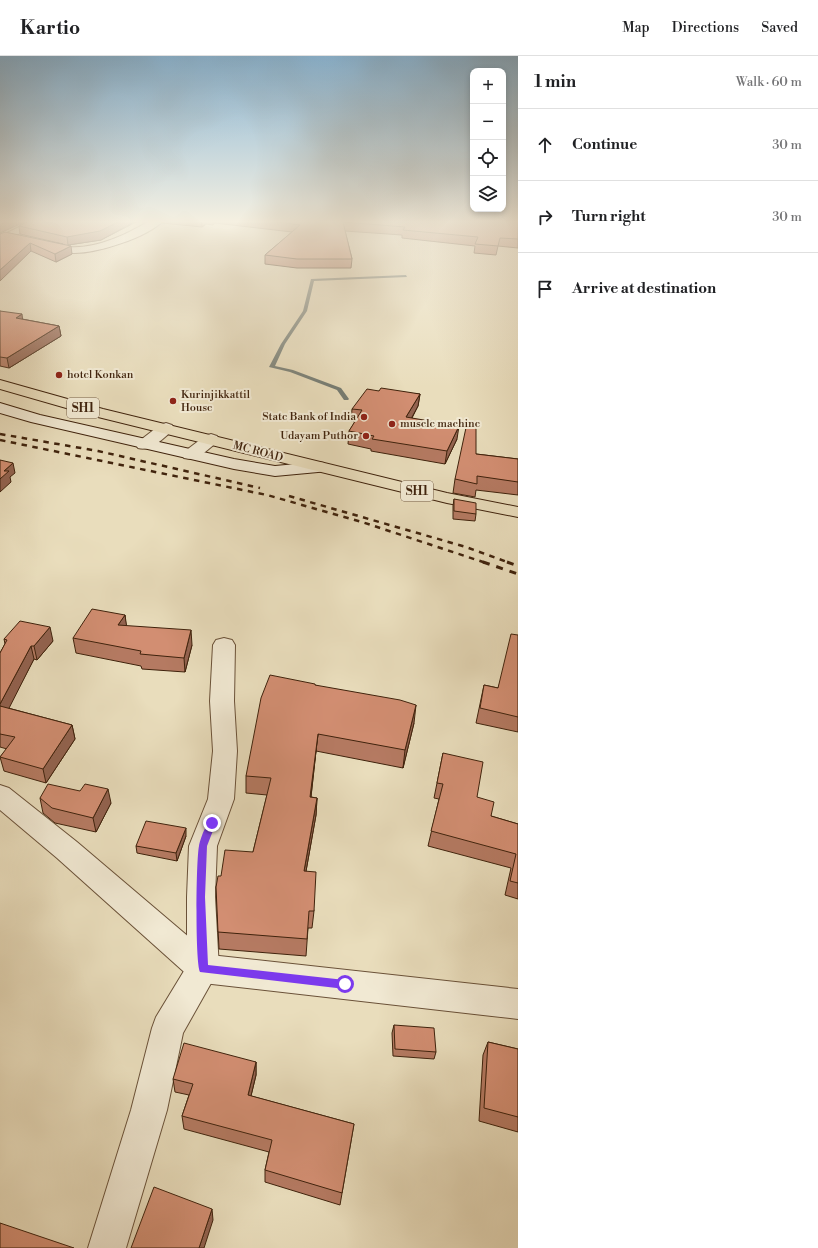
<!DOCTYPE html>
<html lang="en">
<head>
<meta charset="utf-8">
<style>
  :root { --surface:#fff; --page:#f6f6f6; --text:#202124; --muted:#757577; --line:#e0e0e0 }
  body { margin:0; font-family:"Libre Bodoni",serif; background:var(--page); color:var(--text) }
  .controls { position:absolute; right:12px; top:12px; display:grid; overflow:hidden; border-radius:8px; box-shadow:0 2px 6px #0003 }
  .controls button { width:36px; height:36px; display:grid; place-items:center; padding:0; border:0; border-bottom:1px solid var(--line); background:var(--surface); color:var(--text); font:20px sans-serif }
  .stop { position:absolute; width:12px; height:12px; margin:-9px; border:3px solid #7c3aed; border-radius:50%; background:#fff }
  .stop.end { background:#7c3aed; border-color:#fff; box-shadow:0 1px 4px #0008 }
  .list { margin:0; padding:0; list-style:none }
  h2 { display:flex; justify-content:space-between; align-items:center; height:52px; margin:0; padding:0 16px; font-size:17px }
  h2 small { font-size:13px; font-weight:400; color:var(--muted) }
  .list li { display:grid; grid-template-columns:26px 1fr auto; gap:12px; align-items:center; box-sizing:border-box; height:72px; padding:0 16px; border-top:1px solid var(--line) }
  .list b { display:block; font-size:15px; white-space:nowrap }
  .list em { font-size:13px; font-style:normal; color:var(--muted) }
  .icon { flex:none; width:22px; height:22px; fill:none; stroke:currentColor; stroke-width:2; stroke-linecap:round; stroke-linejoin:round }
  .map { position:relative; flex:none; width:518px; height:1192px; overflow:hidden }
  header { display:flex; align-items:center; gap:24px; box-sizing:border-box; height:56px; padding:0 20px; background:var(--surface); border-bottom:1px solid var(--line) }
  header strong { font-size:19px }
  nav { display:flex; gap:22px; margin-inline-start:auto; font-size:14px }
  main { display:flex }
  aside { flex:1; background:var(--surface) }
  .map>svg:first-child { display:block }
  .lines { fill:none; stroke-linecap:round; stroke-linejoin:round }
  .stream { fill:#767d74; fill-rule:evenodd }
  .minor-casing { stroke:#6a5138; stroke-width:2 }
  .tertiary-casing { stroke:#6a5138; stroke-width:2 }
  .secondary-casing { stroke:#3f220c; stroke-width:2 }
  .primary-casing { stroke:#3f220c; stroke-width:2 }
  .minor { fill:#f1e9d3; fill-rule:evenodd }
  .tertiary { fill:#f1e9d3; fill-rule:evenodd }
  .secondary { fill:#f1e9d3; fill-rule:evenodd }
  .primary { fill:#e9ddbc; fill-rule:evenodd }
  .rail-far1 { stroke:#3f220c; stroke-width:2.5; stroke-dasharray:5.5 5.5; stroke-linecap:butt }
  .rail { stroke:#3f220c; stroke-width:3; stroke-dasharray:7 7; stroke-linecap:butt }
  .wall { fill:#b57a62; stroke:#3f220c }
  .shaded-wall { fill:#936350; stroke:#3f220c }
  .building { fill:#d28e72; stroke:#3f220c }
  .route { fill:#7c3aed }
  .poi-dot { fill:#8f2418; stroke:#f1e9d3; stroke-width:1.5 }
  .labels { text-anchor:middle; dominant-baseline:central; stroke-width:4; stroke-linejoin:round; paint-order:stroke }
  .far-poi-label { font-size:11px; fill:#3f220c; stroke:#f1e9d3; text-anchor:start }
  .far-street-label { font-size:11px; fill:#3f220c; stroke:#f1e9d3 }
  .shield { fill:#f1e9d3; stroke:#745e48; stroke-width:1 }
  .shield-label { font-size:12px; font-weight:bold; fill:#3f220c }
</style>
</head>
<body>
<header>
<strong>Kartio</strong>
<nav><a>Map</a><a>Directions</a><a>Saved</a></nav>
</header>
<main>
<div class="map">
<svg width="518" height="1192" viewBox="0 0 518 1192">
  <rect width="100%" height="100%" fill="#e9ddbc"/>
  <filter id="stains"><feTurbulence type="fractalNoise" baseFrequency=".005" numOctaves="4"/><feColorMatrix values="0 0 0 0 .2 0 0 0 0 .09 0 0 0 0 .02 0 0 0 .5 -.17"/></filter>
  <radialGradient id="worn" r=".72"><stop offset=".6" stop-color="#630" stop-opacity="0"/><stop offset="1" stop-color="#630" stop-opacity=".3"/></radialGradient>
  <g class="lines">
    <polygon class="stream" points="406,219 407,221 314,225 307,255 285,288 275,310 293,314 341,332 349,343 348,344 344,344 337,334 290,316 269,311 281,288 303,255 311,223"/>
    <g class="minor-casing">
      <g id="minor">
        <polygon points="33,164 47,164 10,182 2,182 1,180"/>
        <path d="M151,164h13c-17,18 -69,34 -92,33 -12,0 -23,-4 -34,-7l-1,-2 5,-3c9,2 18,5 27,6 29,2 58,-13 82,-27z"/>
        <polygon points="224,582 232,584 235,589 234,645 237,695 234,743 217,790 215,841 219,913 183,977 167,1054 126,1192 88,1192 131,1054 152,972 156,961 187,910 187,841 189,790 208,743 213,695 210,645 213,589 216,584"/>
      </g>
    </g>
    <g class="tertiary-casing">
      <g id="tertiary">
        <path d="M166,367l6,2 2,3 -2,3c-10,8 -21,21 -34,17l-2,-3 2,-3 22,-17z"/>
        <path d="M211,378l6,2 2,3 -2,3c-10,8 -20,20 -33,16l-2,-3 2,-3 21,-16z"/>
        <polygon points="0,729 9,732 77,786 210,899 518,933 518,963 203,927 192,923 57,802 0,754"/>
      </g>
    </g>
    <g class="secondary-casing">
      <polygon id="secondary" points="0,347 40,359 234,403 275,410 318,406 324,407 326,411 324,415 318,416 275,420 234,413 31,366 0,357"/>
    </g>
    <g class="primary-casing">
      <polygon id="primary" points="0,324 103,353 447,437 518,451 518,461 447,447 94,360 0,333"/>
    </g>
    <use href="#minor" class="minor"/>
    <use href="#tertiary" class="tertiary"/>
    <use href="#secondary" class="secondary"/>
    <use href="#primary" class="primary"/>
    <g class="rail-far1">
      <polyline points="0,378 98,395 260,432"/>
      <polyline points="0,384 267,439 362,466 486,507"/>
      <polyline points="289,440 466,491 510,507"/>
    </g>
    <g class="rail">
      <polyline points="483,506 518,518"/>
      <polyline points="507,506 518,510"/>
    </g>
  </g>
  <g class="wall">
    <polygon points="31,164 147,164 145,165 138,165 101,184 68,189 72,198 56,206 31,195 0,178 63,188 20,178 19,170"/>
    <polygon points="162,164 518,164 518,192 498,190 496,199 474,197 475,190 402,182 402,179 345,175 352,203 351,212 297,212 265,208 265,199 292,176 215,167 213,169 206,168 202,171 162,167"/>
    <polygon points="0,255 22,263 59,270 61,280 9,312 0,310"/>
    <polygon points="379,335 420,338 418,350 412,362 457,383 445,408 371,395 371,393 348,388 349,375 355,366 351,365 352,353"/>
    <polygon points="476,398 518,403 518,439 476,434 475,441 453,437 455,423"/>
    <polygon points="454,443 476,458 475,465 453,463 453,450"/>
    <polygon points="125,559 126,570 192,589 185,616 142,613 141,610 76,597 73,582"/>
    <polygon points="518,579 518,676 476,667 484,629 498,632"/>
    <polygon points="4,583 53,585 37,604 34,603 8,652 72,669 75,683 46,727 4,715 0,701 7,693 0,691 0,597 5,588"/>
    <polygon points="315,629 414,667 403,712 316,695 311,741 317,742 316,759 306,815 314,855 312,872 308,872 306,900 219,893 216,831 221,820 253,796 267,739 246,737 246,720"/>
    <polygon points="443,697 491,760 518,768 518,843 505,839 511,812 428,790 439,743 434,742"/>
    <polygon points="40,742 111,747 96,776 55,767 43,757"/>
    <polygon points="186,780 177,805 137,797 136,790"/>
    <polygon points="394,969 436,996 434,1003 393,1000 392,977"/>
    <polygon points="488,986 518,993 518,1076 479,1065 483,999"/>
    <polygon points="256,1006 256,1019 251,1040 354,1068 340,1149 265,1126 265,1114 269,1096 184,1073 182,1060 189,1039 175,1036 173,1023"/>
  </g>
  <g class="shaded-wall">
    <polygon points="9,164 29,164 0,177 0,168"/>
    <polygon points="122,164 138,164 101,184 68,189 67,181"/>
    <polygon points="201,164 206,164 206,168 202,171"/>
    <polygon points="213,164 215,164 215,167 213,169"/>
    <polygon points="30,187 31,195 0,225 0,214"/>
    <polygon points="71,190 72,198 56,206 55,198"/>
    <polygon points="22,258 23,268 16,262"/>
    <polygon points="59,270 61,280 9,312 7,302"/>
    <polygon points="420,338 418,350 405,374 406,361"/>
    <polygon points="459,370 457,383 445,408 447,395"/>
    <polygon points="13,407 15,417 10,421 11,426 0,436 0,423 4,415"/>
    <polygon points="125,559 127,573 118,569"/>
    <polygon points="50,571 53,585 37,604 34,590"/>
    <polygon points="191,574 192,589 185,616 184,602"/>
    <polygon points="31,590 34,603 3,664 0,654 0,648"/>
    <polygon points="416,649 414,667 403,712 405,694"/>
    <polygon points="72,669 75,683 46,727 43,713"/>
    <polygon points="318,678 316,695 309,758 310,741"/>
    <polygon points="108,733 111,747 96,776 93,762"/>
    <polygon points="317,742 316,759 303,832 304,815"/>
    <polygon points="186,772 186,780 177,805 176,797"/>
    <polygon points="256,1006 256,1019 248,1052 248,1039"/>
    <polygon points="212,1153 213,1164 204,1192 199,1192"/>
  </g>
  <g class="building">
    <polygon points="0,164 9,164 0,168"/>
    <polygon points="31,164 122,164 100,175 67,181 19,170"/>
    <polygon points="262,164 518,164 518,183 500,182 498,190 475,188 478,181 403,174 405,171 343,166 352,203 297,203 265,199 300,169"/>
    <polygon points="5,176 71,190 55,198 30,187 0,214 0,178"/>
    <polygon points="0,255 22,258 16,262 59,270 7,302 0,301"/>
    <polygon points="381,332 420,338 406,361 459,370 447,395 372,383 374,380 349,375 362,354 352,353 367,333 379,335"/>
    <polygon points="467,367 476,368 476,398 518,403 518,426 477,420 477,428 455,423"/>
    <polygon points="0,404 13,407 4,415 9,415 0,423"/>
    <polygon points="454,443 476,447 476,458 454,455"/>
    <polygon points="92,553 125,559 118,569 191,574 184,602 140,598 141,595 73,582"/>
    <polygon points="20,565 50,571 34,590 31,590 0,648 0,597 7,584 4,583"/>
    <polygon points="511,578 518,579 518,661 480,652 484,629 498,632"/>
    <polygon points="270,619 315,628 315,629 400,644 416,649 405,694 318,678 310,741 317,742 304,815 316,816 314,855 309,855 307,883 218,876 216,831 218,820 221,820 225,794 253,796 271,722 246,720 261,642"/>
    <polygon points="0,650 72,669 43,713 0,701 15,681 0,678"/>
    <polygon points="443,697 483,706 477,741 494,746 491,760 518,768 518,827 510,825 516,798 431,775 443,728 437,727"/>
    <polygon points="48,728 80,735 85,728 108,733 93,762 52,752 40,742"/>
    <polygon points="146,765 186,772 176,797 136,790"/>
    <polygon points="394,969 434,972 436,996 395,993"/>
    <polygon points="488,986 518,993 518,1061 484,1052"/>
    <polygon points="184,987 256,1006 248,1039 354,1068 342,1137 265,1114 272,1084 182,1060 193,1028 173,1023"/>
    <polygon points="154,1131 212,1153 199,1192 131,1192"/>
    <polygon points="0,1167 74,1192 0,1192"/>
  </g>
  <linearGradient id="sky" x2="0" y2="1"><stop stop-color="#89b6d6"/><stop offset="0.5" stop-color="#f5f0e1"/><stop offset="1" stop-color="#f5f0e1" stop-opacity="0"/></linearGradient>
  <rect width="518" height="331" fill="url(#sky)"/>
  <path class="route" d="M212,764l4,3 -9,23 -2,51 3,68 137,15 5,4 -2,4 -3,1 -145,-17c-5,-10 -4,-112 -1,-126 1,-6 7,-24 13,-26z"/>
  <g class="poi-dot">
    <circle cx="59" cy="319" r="4"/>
    <circle cx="173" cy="345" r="4"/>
    <circle cx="364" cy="361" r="4"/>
    <circle cx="392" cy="368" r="4"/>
    <circle cx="366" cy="380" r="4"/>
  </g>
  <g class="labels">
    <g class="far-poi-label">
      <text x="67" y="319">hotel Konkan</text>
      <text x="181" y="339">Kurinjikkattil<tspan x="181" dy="13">House</tspan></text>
      <text x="356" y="361" text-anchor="end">State Bank of India</text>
      <text x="400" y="368">muscle machine</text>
      <text x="358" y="380" text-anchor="end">Udayam Puthor</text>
    </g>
    <g class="far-street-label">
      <text transform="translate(258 396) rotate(15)">MC ROAD</text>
    </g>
    <g class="shield">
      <rect x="67" y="342" width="32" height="20" rx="3"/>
      <rect x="401" y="425" width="32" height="20" rx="3"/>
    </g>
    <g class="shield-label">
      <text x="83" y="352">SH1</text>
      <text x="417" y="435">SH1</text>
    </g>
  </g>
  <rect width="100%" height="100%" filter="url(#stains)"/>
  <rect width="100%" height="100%" fill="url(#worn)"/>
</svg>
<div class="controls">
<button>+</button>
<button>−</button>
<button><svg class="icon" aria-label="locate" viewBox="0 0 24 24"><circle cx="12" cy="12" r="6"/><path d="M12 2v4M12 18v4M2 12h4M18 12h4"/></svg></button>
<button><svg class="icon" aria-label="layers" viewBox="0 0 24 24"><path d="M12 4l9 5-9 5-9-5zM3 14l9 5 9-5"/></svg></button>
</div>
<div class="stop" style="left:345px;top:928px"></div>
<div class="stop end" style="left:212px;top:767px"></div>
</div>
<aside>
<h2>1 min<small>Walk · 60 m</small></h2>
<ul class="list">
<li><svg class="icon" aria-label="ahead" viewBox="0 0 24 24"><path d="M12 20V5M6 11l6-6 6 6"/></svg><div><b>Continue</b></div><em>30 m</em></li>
<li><svg class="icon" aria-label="right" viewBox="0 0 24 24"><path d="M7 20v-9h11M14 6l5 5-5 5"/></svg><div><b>Turn right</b></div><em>30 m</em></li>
<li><svg class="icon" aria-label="arrive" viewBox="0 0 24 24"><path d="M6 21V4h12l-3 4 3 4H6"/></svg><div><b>Arrive at destination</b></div></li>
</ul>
</aside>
</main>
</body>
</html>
